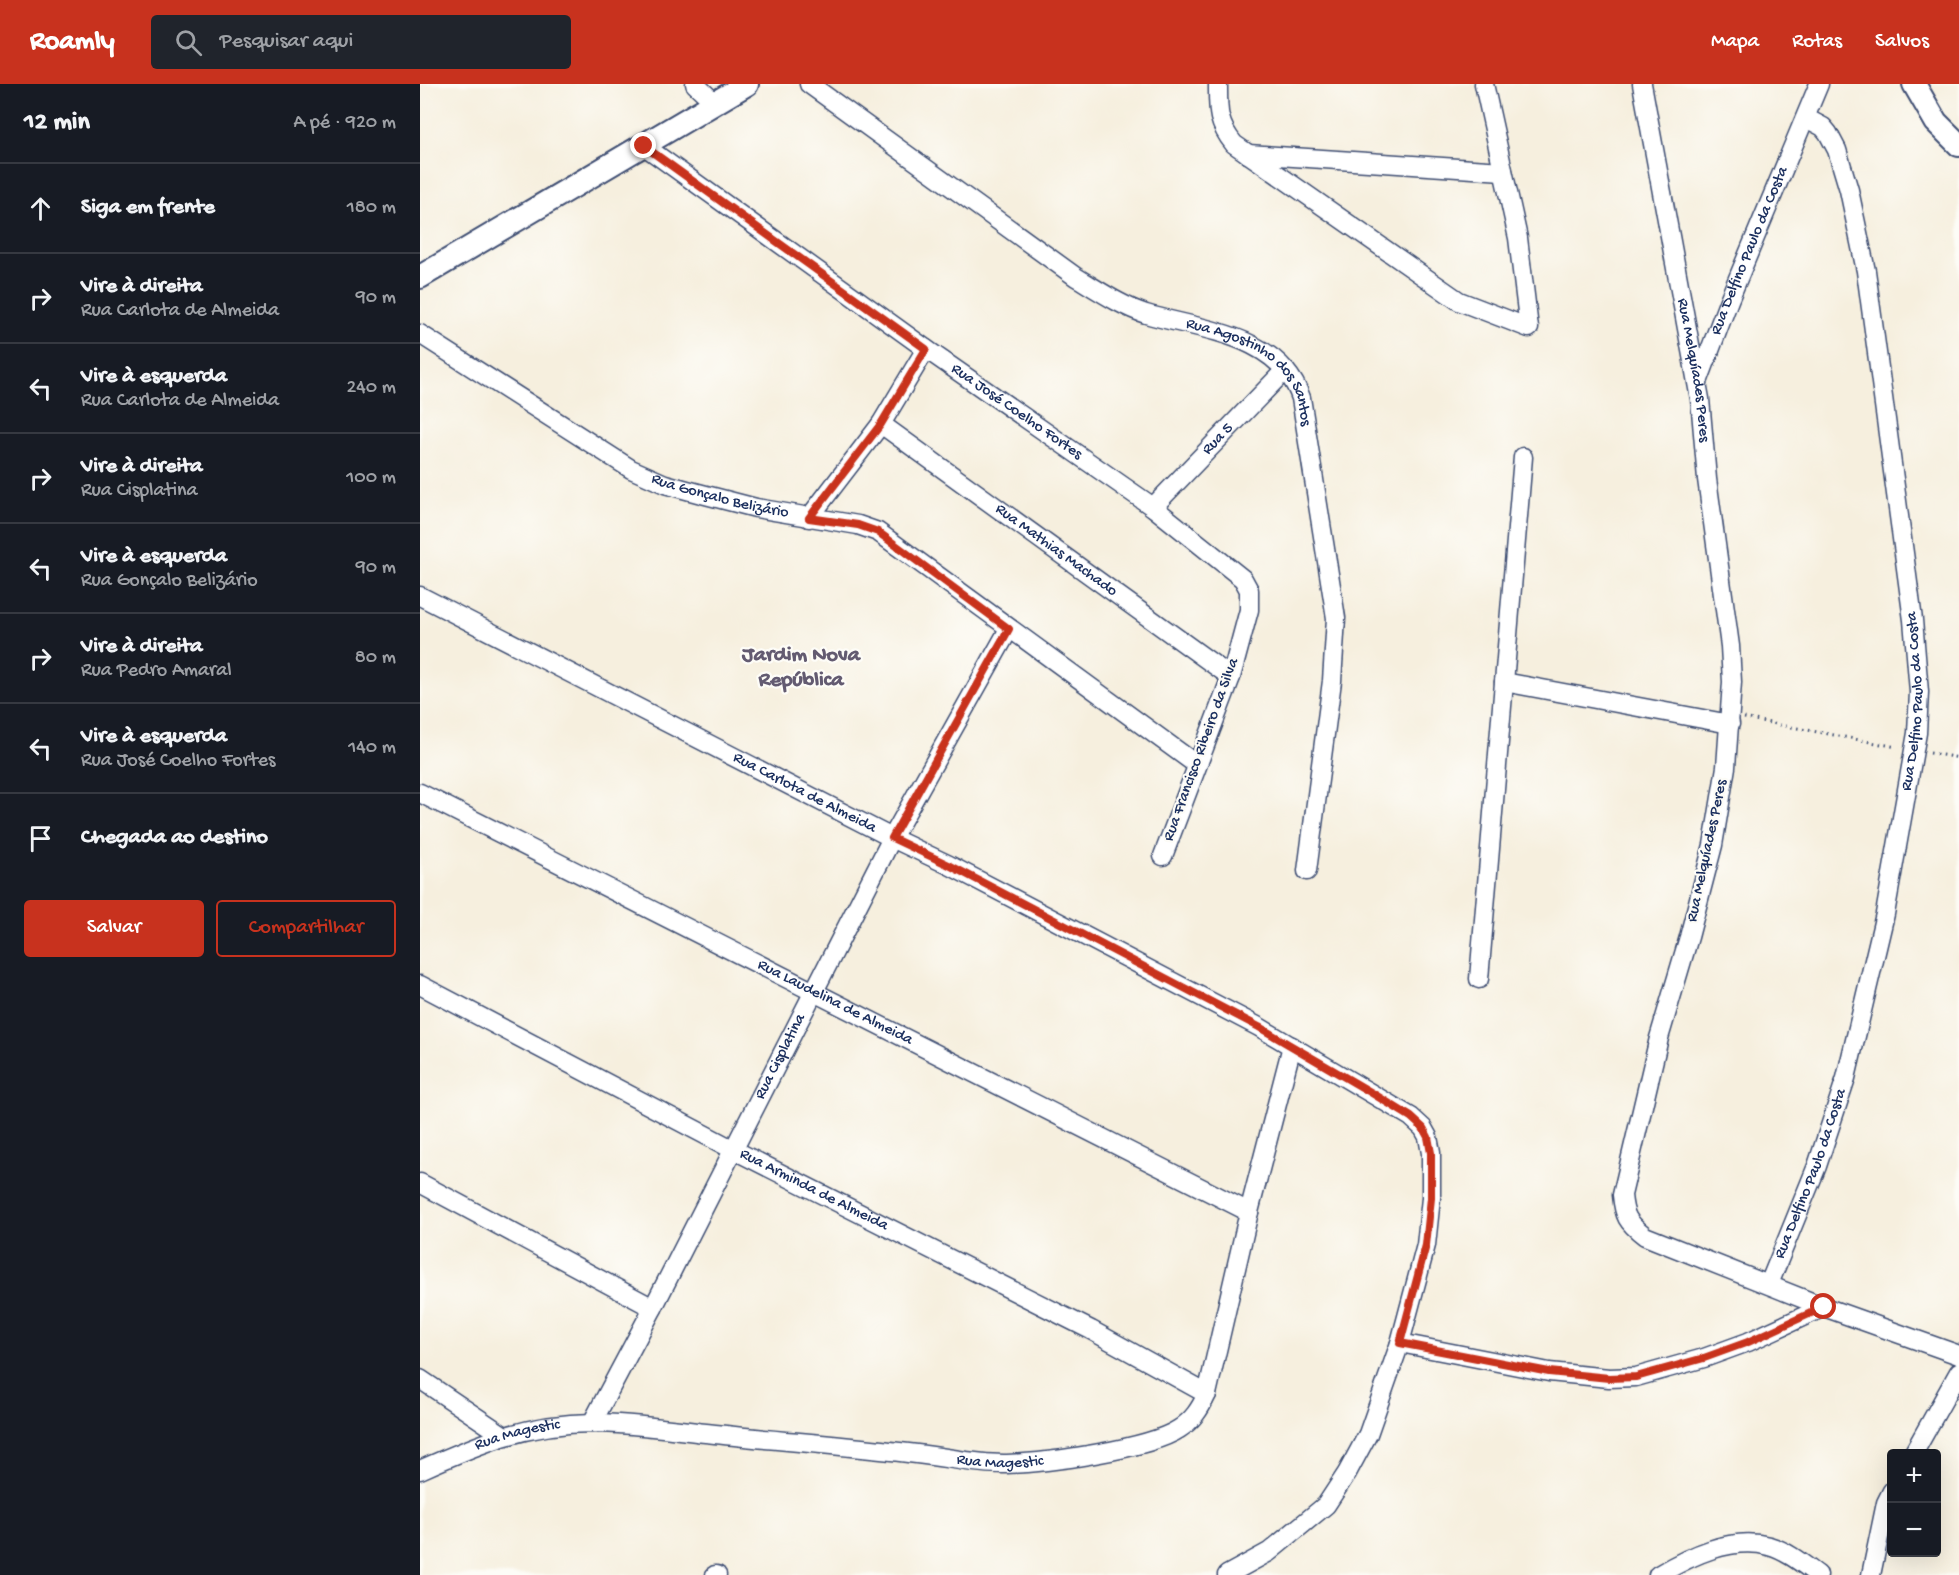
<!DOCTYPE html>
<html lang="pt">
<head>
<meta charset="utf-8">
<style>
  :root { --surface:#171b24; --page:#20242c; --text:#f1f3f6; --muted:#9ea1a6; --line:#363941; --accent:#c8321e }
  body { margin:0; font-family:"Gochi Hand",sans-serif; background:var(--page); color:var(--text) }
  .controls { position:absolute; right:18px; bottom:18px; display:grid; overflow:hidden; border-radius:6px; box-shadow:0 6px 24px #0002 }
  .controls button { width:54px; height:54px; display:grid; place-items:center; padding:0; border:0; border-bottom:2px solid var(--line); background:var(--surface); color:var(--text); font:30px sans-serif }
  .stop { position:absolute; width:18px; height:18px; margin:-14px; border:4px solid #c8321e; border-radius:50%; background:#fff }
  .stop.end { background:#c8321e; border-color:#fff; box-shadow:0 2px 6px #0008 }
  .list { margin:0; padding:0; list-style:none }
  h2 { display:flex; justify-content:space-between; align-items:center; height:78px; margin:0; padding:0 24px; font-size:26px }
  h2 small { font-size:20px; font-weight:400; color:var(--muted) }
  .list li { display:grid; grid-template-columns:39px 1fr auto; gap:18px; align-items:center; box-sizing:border-box; height:90px; padding:0 24px; border-top:2px solid var(--line) }
  .list b { display:block; font-size:22px; white-space:nowrap }
  .list p { margin:0; font-size:20px; white-space:nowrap; color:var(--muted) }
  .list em { font-size:20px; font-style:normal; color:var(--muted) }
  .actions { display:flex; gap:12px; padding:18px 24px }
  .actions a { flex:1; padding:14px 0; border:2px solid var(--accent); border-radius:6px; text-align:center; font-size:21px; color:var(--accent) }
  .actions .main { background:var(--accent); color:#fff }
  .icon { flex:none; width:33px; height:33px; fill:none; stroke:currentColor; stroke-width:2; stroke-linecap:round; stroke-linejoin:round }
  .map { position:relative; flex:none; width:1539px; height:1491px; overflow:hidden }
  header { display:flex; align-items:center; gap:36px; box-sizing:border-box; height:84px; padding:0 30px; background:var(--accent); color:#fff }
  header strong { font-size:28px }
  nav { display:flex; gap:33px; margin-inline-start:auto; font-size:21px }
  .search { width:420px; height:54px; background:var(--page); display:flex; align-items:center; gap:15px; box-sizing:border-box; padding:0 21px; border-radius:6px; color:var(--muted); font-size:22px }
  main { display:flex }
  aside { flex:1; background:var(--surface) }
  .map>svg:first-child { display:block }
  .lines { fill:none; stroke-linecap:round; stroke-linejoin:round }
  .minor-casing { stroke:#3c4c71; stroke-width:21 }
  .tertiary-casing { stroke:#3c4c71; stroke-width:26 }
  .path { stroke:#3c4c71; stroke-width:3; stroke-dasharray:1.5 4.5; stroke-linecap:butt }
  .minor { stroke:#fff; stroke-width:18 }
  .tertiary { stroke:#fff; stroke-width:22 }
  .route { stroke:#c8321e; stroke-width:8 }
  .labels { text-anchor:middle; dominant-baseline:central; stroke-width:4.5; stroke-linejoin:round; paint-order:stroke }
  .street-label { font-size:16px; fill:#1b2f5e; stroke:#fdfcf7 }
  .district-label { font-size:22px; font-weight:bold; fill:#635b71; stroke:#fdfcf7 }
</style>
</head>
<body>
<header>
<strong>Roamly</strong>
<div class="search"><svg class="icon" aria-label="search" viewBox="0 0 24 24"><circle cx="10" cy="10" r="6"/><path d="M15 15l6 6"/></svg>Pesquisar aqui</div>
<nav><a>Mapa</a><a>Rotas</a><a>Salvos</a></nav>
</header>
<main>
<aside>
<h2>12 min<small>A pé · 920 m</small></h2>
<ul class="list">
<li><svg class="icon" aria-label="ahead" viewBox="0 0 24 24"><path d="M12 20V5M6 11l6-6 6 6"/></svg><div><b>Siga em frente</b></div><em>180 m</em></li>
<li><svg class="icon" aria-label="right" viewBox="0 0 24 24"><path d="M7 20v-9h11M14 6l5 5-5 5"/></svg><div><b>Vire à direita</b><p>Rua Carlota de Almeida</p></div><em>90 m</em></li>
<li><svg class="icon" aria-label="left" viewBox="0 0 24 24"><path d="M17 20v-9H6M10 6l-5 5 5 5"/></svg><div><b>Vire à esquerda</b><p>Rua Carlota de Almeida</p></div><em>240 m</em></li>
<li><svg class="icon" aria-label="right" viewBox="0 0 24 24"><path d="M7 20v-9h11M14 6l5 5-5 5"/></svg><div><b>Vire à direita</b><p>Rua Cisplatina</p></div><em>100 m</em></li>
<li><svg class="icon" aria-label="left" viewBox="0 0 24 24"><path d="M17 20v-9H6M10 6l-5 5 5 5"/></svg><div><b>Vire à esquerda</b><p>Rua Gonçalo Belizário</p></div><em>90 m</em></li>
<li><svg class="icon" aria-label="right" viewBox="0 0 24 24"><path d="M7 20v-9h11M14 6l5 5-5 5"/></svg><div><b>Vire à direita</b><p>Rua Pedro Amaral</p></div><em>80 m</em></li>
<li><svg class="icon" aria-label="left" viewBox="0 0 24 24"><path d="M17 20v-9H6M10 6l-5 5 5 5"/></svg><div><b>Vire à esquerda</b><p>Rua José Coelho Fortes</p></div><em>140 m</em></li>
<li><svg class="icon" aria-label="arrive" viewBox="0 0 24 24"><path d="M6 21V4h12l-3 4 3 4H6"/></svg><div><b>Chegada ao destino</b></div></li>
</ul>
<div class="actions"><a class="main">Salvar</a><a>Compartilhar</a></div>
</aside>
<div class="map">
<svg width="1539" height="1491" viewBox="0 0 1539 1491">
  <rect width="100%" height="100%" fill="#fdfcf7"/>
  <filter id="ink" filterUnits="userSpaceOnUse"><feTurbulence type="fractalNoise" baseFrequency=".0167" numOctaves="2"/><feDisplacementMap in="SourceGraphic" scale="12" xChannelSelector="R" yChannelSelector="G"/><feConvolveMatrix kernelMatrix="1 2 1 2 8 2 1 2 1" color-interpolation-filters="sRGB"/></filter>
  <filter id="wash" filterUnits="userSpaceOnUse"><feTurbulence type="fractalNoise" baseFrequency=".008" numOctaves="4" result="noise"/><feDisplacementMap in="SourceGraphic" scale="24" xChannelSelector="R" yChannelSelector="G"/><feGaussianBlur stdDeviation="1.35" result="paint"/><feColorMatrix in="noise" values="0 0 0 0 0 0 0 0 0 0 0 0 0 0 0 0 0 1.4 0 .05"/><feComposite in="paint" operator="in"/></filter>
  <g filter="url(#wash)">
    <rect width="100%" height="100%" fill="#f6efde"/>
  </g>
  <g filter="url(#ink)">
    <g class="lines">
      <g class="minor-casing">
        <g id="minor">
          <polyline points="275,0 294,18"/>
          <path id="s1" d="M389,0l267,193c22,13 45,29 70,37 55,16 133,20 155,84l35,220 -4,63 -25,190"/>
          <path d="M798,0c0,26 -1,39 16,60l225,157 70,27 -11,-90 -34,-154"/>
          <path id="s2" d="M1222,0l58,315 7,80 23,167 2,36 -6,85 -13,78 -24,92 -30,101 -37,157c2,21 5,27 23,41l179,71 135,48"/>
          <path id="s3" d="M223,61l283,204 227,158 90,72 6,11v20l-18,67 -68,179"/>
          <polyline points="828,70 1083,87"/>
          <path id="s4" d="M0,250l211,135 34,15 33,9 58,15 102,17 20,7 319,233"/>
          <path id="s5" d="M1278,298l31,-82 90,-216"/>
          <path id="s6" d="M461,340l350,253"/>
          <path id="s7" d="M733,423l132,-137"/>
          <polyline points="389,434 461,340 506,265"/>
          <path id="s8" d="M0,512l472,242 57,27 310,162 152,90 12,11 5,9 3,16v45l-5,47 -26,98 -32,91 -21,39 -21,32 -57,47 -42,23"/>
          <polyline points="1084,598 1310,640"/>
          <path id="s9" d="M0,709l829,419"/>
          <polyline points="1059,895 1103,373"/>
          <path id="s10" d="M0,901l314,165 357,180 116,64"/>
          <polyline points="0,1099 233,1224"/>
          <path id="s11" d="M1349,1200l48,-118 29,-88 39,-164 32,-181 2,-41 -6,-72 -47,-349 -17,-81 -12,-40 -9,-17 -5,-6 -17,-9"/>
          <polyline points="980,1259 1129,1288 1189,1294 1216,1293 1284,1274 1328,1258 1404,1223"/>
          <polyline points="0,1295 83,1351"/>
          <path id="s12" d="M172,1339l61,-115 239,-470 117,-209"/>
          <polyline points="1493,1370 1539,1288"/>
          <path id="s13" d="M0,1386c58,-26 107,-47 173,-47 40,0 82,7 122,11 67,7 135,12 202,20 30,3 60,11 90,10 39,-1 142,-15 172,-35 14,-9 21,-20 28,-35l42,-182 43,-166"/>
          <polyline points="295,1491 297,1491"/>
          <path d="M1238,1491c32,-19 73,-39 111,-29 18,5 34,18 49,29"/>
          <polyline points="1451,1491 1466,1419 1472,1407"/>
        </g>
      </g>
      <g class="tertiary-casing">
        <g id="tertiary">
          <polyline points="1494,0 1516,38 1539,61"/>
          <polyline points="0,193 327,0"/>
        </g>
      </g>
      <g class="path">
        <polyline points="1324,634 1477,663"/>
        <polyline points="1510,669 1539,674"/>
      </g>
      <use href="#minor" class="minor"/>
      <use href="#tertiary" class="tertiary"/>
    </g>
  </g>
  <g class="lines" filter="url(#ink)">
    <polyline class="route" points="224,62 506,265 461,340 389,434 438,441 458,448 589,545 472,754 529,781 839,943 952,1009 991,1033 1003,1044 1008,1053 1011,1069 1011,1114 1006,1161 980,1259 1129,1288 1189,1294 1216,1293 1284,1274 1328,1258 1404,1223"/>
  </g>
  <g class="labels">
    <g class="street-label">
      <text stroke="none"><textPath href="#s5" startOffset="141">Rua Delfino Paulo da Costa</textPath></text>
      <text stroke="none"><textPath href="#s2" startOffset="291">Rua Melquíades Peres</textPath></text>
      <text stroke="none"><textPath href="#s1" startOffset="536">Rua Agostinho dos Santos</textPath></text>
      <text stroke="none"><textPath href="#s3" startOffset="459">Rua José Coelho Fortes</textPath></text>
      <text stroke="none"><textPath href="#s7" startOffset="94">Rua 5</textPath></text>
      <text stroke="none"><textPath href="#s4" startOffset="344">Rua Gonçalo Belizário</textPath></text>
      <text stroke="none"><textPath href="#s6" startOffset="216">Rua Mathias Machado</textPath></text>
      <text stroke="none"><textPath href="#s11" startOffset="604">Rua Delfino Paulo da Costa</textPath></text>
      <text transform="translate(782 666) rotate(-70)">Rua Francisco Ribeiro da Silva</text>
      <text stroke="none"><textPath href="#s8" startOffset="432">Rua Carlota de Almeida</textPath></text>
      <text transform="translate(1288 767) rotate(-78)">Rua Melquíades Peres</text>
      <text stroke="none"><textPath href="#s9" startOffset="465">Rua Laudelina de Almeida</textPath></text>
      <text stroke="none"><textPath href="#s12" startOffset="412">Rua Cisplatina</textPath></text>
      <text stroke="none"><textPath href="#s11" startOffset="118">Rua Delfino Paulo da Costa</textPath></text>
      <text stroke="none"><textPath href="#s10" startOffset="444">Rua Arminda de Almeida</textPath></text>
      <text stroke="none"><textPath href="#s13" startOffset="104">Rua Magestic</textPath></text>
      <text stroke="none"><textPath href="#s13" startOffset="590">Rua Magestic</textPath></text>
    </g>
    <g class="district-label">
      <text x="381" y="572">Jardim Nova<tspan x="381" dy="25">República</tspan></text>
    </g>
  </g>
</svg>
<div class="controls">
<button>+</button>
<button>−</button>
</div>
<div class="stop" style="left:1404px;top:1223px"></div>
<div class="stop end" style="left:224px;top:62px"></div>
</div>
</main>
</body>
</html>
